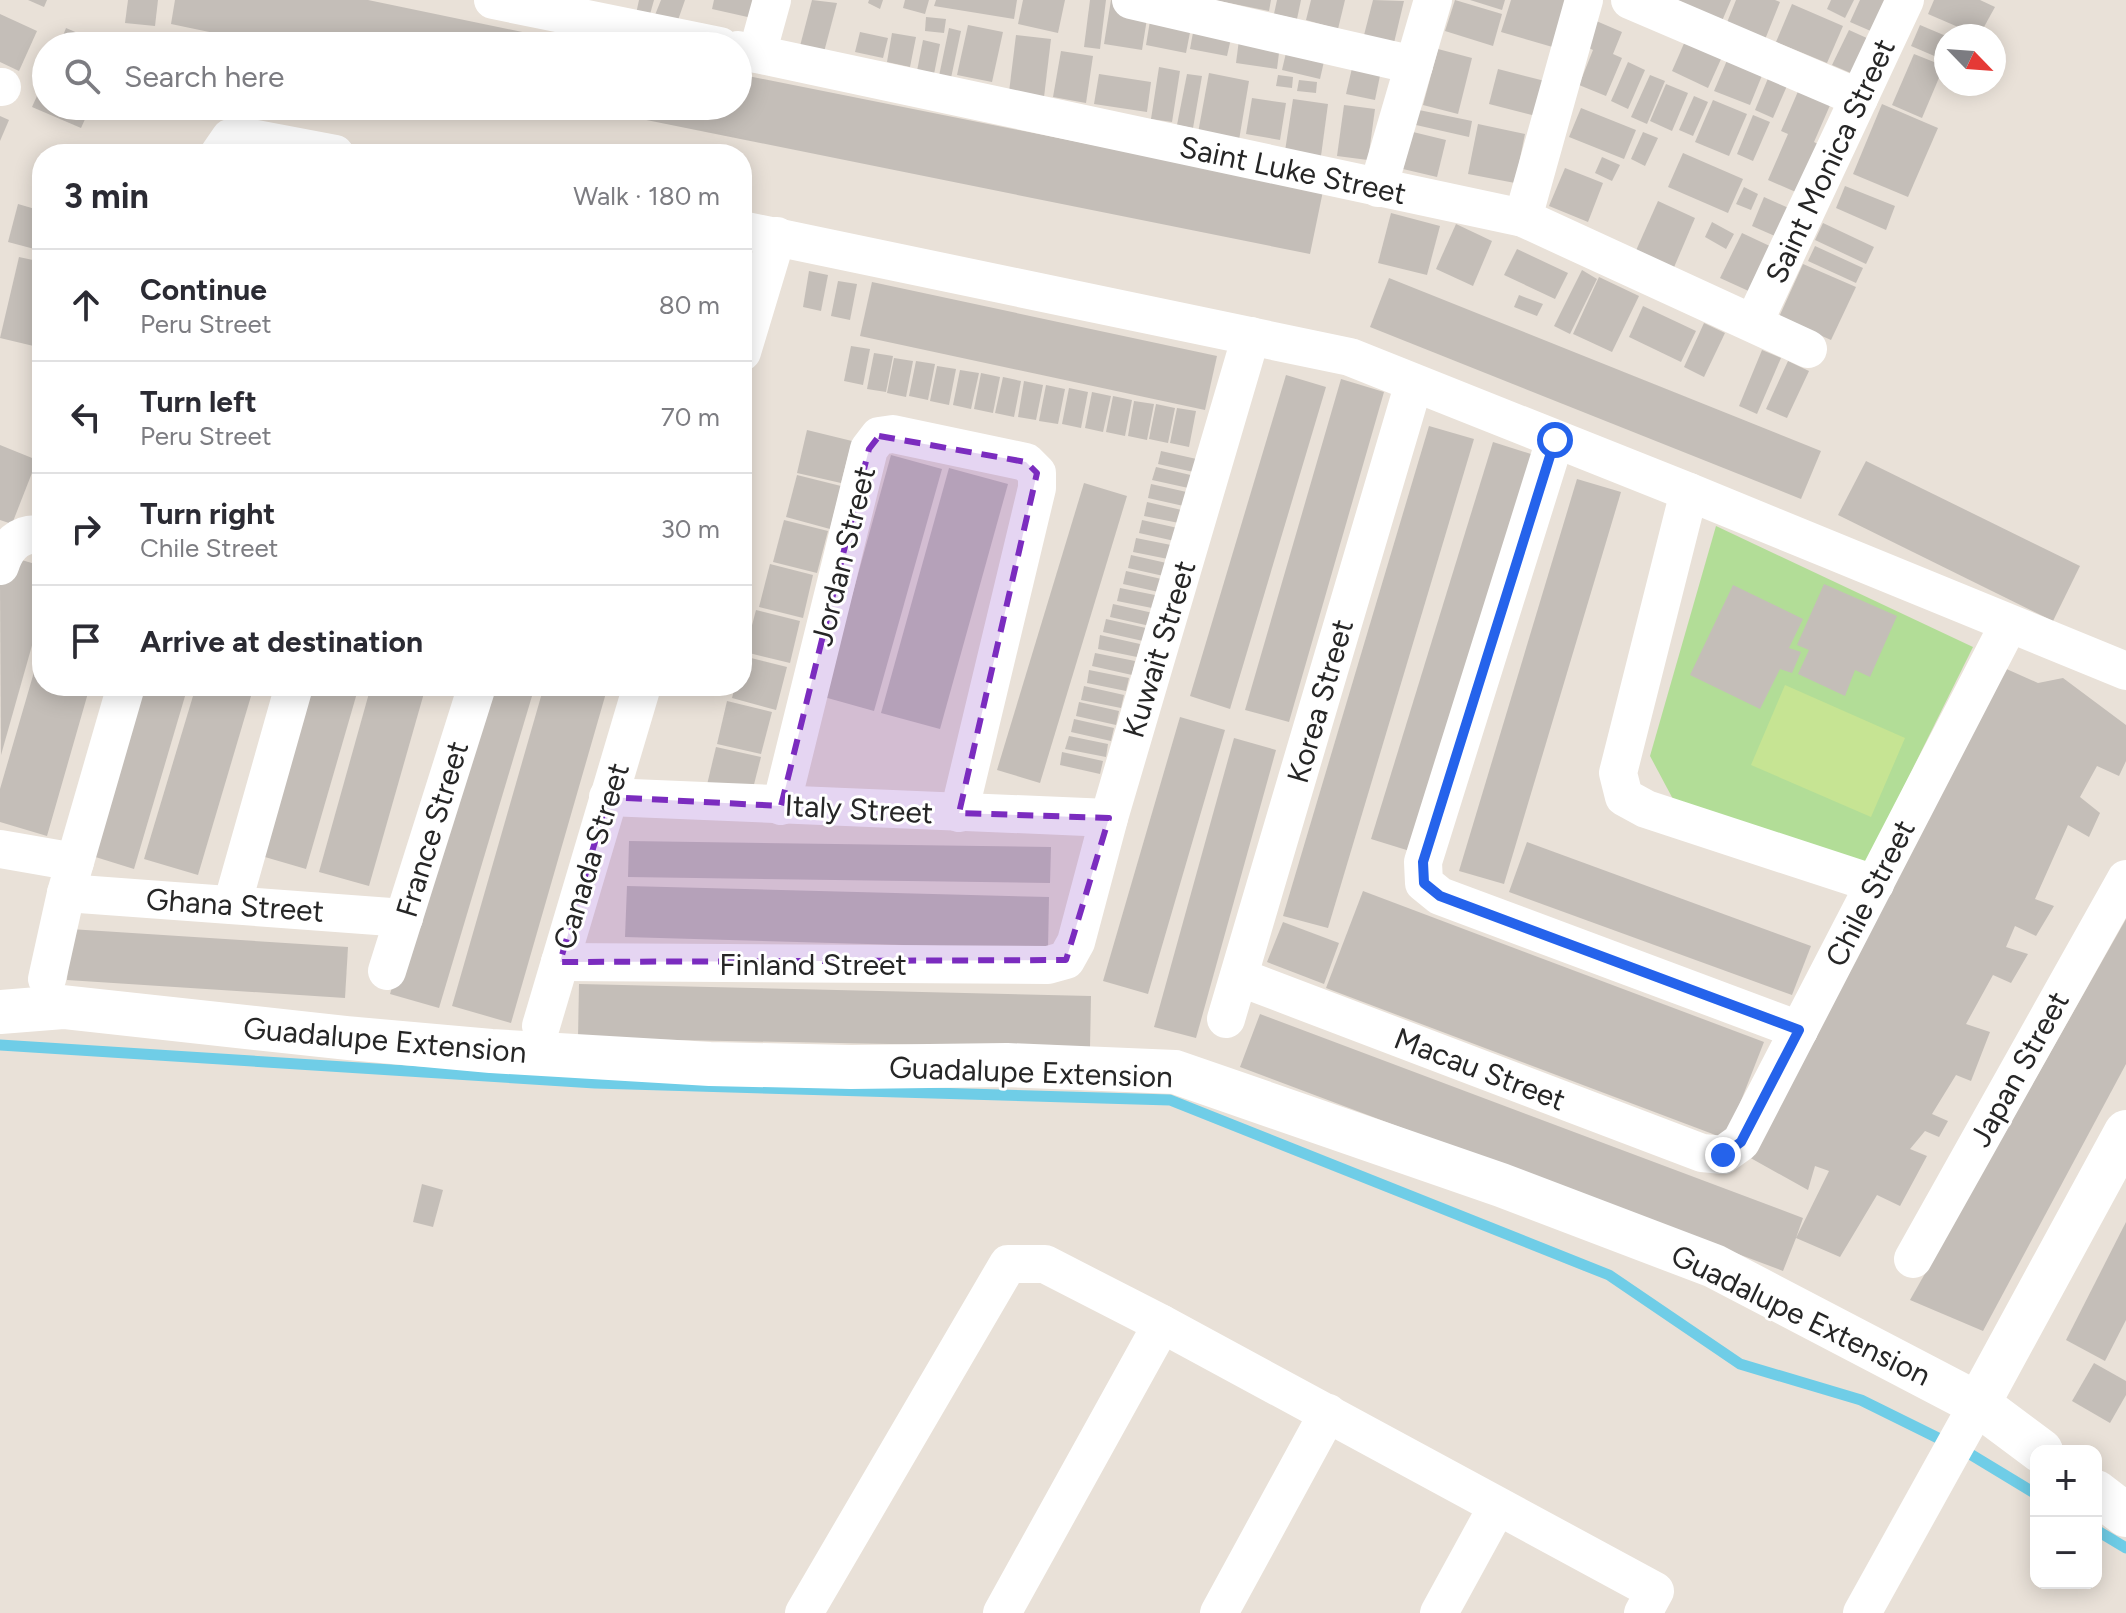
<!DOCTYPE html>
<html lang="en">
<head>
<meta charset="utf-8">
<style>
  :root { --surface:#fff; --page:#f2f2f3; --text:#2b2b33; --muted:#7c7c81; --line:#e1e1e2 }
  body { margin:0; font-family:Figtree,sans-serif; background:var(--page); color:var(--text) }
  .controls { position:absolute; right:24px; bottom:24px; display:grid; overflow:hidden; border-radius:16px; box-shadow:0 4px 20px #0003 }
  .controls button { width:72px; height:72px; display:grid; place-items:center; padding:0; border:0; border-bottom:2px solid var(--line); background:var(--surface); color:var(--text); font:40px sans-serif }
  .compass { position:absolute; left:1934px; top:24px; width:72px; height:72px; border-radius:50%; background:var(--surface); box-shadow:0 4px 20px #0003; rotate:115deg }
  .stop { position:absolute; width:24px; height:24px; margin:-18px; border:6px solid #2563eb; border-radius:50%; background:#fff }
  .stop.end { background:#2563eb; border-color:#fff; box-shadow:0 2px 8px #0008 }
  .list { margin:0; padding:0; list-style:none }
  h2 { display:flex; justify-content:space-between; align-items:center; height:104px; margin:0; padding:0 32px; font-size:34px }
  h2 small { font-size:26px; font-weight:400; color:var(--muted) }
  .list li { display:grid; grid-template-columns:52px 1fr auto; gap:24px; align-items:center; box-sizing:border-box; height:112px; padding:0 32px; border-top:2px solid var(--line) }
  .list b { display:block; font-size:30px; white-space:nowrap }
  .list p { margin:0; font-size:26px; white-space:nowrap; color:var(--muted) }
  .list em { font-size:26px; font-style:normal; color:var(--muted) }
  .icon { flex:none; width:44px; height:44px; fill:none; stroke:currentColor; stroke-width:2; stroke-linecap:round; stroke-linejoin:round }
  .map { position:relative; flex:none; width:2126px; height:1613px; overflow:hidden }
  .search { position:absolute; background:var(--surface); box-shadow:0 4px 20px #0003; left:32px; top:32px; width:720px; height:88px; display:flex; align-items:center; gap:20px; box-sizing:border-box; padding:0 28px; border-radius:44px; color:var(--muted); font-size:30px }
  .panel { position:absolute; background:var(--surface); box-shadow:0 4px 20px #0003; left:32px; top:144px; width:720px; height:552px; border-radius:32px }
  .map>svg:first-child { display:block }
  .green { fill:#b2dd97 }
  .pitch { fill:#c6e493 }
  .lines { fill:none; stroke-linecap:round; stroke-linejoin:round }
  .stream { stroke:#6fcde7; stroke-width:11 }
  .building { fill:#c4beb8 }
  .street { stroke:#fff; stroke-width:38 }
  .secondary { stroke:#fff; stroke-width:44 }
  .route { stroke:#2563eb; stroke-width:10 }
  .marked { fill:#7b2cbf; fill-opacity:0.2; stroke:#7b2cbf; stroke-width:6; stroke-dasharray:16 10; stroke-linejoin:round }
  .labels { text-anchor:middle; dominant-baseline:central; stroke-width:6; stroke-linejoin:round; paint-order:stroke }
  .street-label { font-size:30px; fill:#262626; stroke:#fff }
</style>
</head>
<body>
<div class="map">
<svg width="2126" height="1613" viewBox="0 0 2126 1613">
  <rect width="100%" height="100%" fill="#e9e1d8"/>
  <polygon class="green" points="1716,526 1973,647 1862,871 1674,801 1650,756"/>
  <polygon class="pitch" points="1785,685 1905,738 1871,817 1751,765"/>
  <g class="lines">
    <g class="stream">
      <polyline points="0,1045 595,1083 1170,1100 1609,1275 1740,1364 1861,1400 1942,1440"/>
      <polyline points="1970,1454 2036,1494"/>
      <polyline points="2096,1530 2126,1548"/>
    </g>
  </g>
  <g class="building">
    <polygon points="28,0 47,0 44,7"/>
    <polygon points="128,0 158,0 155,26 125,23"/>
    <polygon points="175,0 368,0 590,46 276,46 171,24"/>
    <polygon points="639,0 654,0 649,18 636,14"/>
    <polygon points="661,0 685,0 677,23 655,15"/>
    <polygon points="714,0 756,0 752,18 712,9"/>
    <polygon points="812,0 837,3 824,52 800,46"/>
    <polygon points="869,0 883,0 880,9 868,3"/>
    <polygon points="905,0 929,0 925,14 903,8"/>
    <polygon points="936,0 1017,0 1014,19 934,6"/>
    <polygon points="1023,0 1065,0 1058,33 1018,24"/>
    <polygon points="1090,0 1106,0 1100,49 1084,47"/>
    <polygon points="1111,0 1149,6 1142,50 1104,44"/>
    <polygon points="1214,0 1271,0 1269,11"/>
    <polygon points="1277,0 1301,0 1297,19 1274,14"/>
    <polygon points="1311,0 1345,0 1338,29 1306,20"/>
    <polygon points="1373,0 1404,1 1393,47 1363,39"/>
    <polygon points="1455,0 1502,14 1493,46 1445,31"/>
    <polygon points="1470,0 1505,0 1502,10"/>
    <polygon points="1511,0 1570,0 1556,48 1501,32"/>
    <polygon points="1672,0 1731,0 1722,21"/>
    <polygon points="1736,0 1775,0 1780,2 1764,42 1726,25"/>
    <polygon points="1831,0 1854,0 1845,18 1827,9"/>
    <polygon points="1860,0 1887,0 1873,32 1850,22"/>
    <polygon points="1934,0 1980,0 1995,7 1979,36 1928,14"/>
    <polygon points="1792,4 1843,26 1827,63 1776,42"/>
    <polygon points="1152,9 1193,17 1186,53 1146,45"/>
    <polygon points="0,14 37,31 19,71 0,62"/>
    <polygon points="926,17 946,19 944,33 925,31"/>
    <polygon points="1594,20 1622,32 1613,54 1622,58 1606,96 1579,85 1593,50 1583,45"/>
    <polygon points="968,25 1003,32 992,82 957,75"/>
    <polygon points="1920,25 1946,36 1946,61 1911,46"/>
    <polygon points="1194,27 1232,34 1227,56 1190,49"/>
    <polygon points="66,28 108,46 59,46"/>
    <polygon points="949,28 961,31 951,78 939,76"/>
    <polygon points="1849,30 1869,39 1853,74 1832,65"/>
    <polygon points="860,32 888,38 883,58 855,52"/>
    <polygon points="1240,32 1281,37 1277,69 1236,63"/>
    <polygon points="1689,32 1726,48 1708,88 1672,71"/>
    <polygon points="892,33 916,37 910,67 887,62"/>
    <polygon points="1016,35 1051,39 1044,97 1009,92"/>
    <polygon points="923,40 940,44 934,74 917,71"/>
    <polygon points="1289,40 1327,48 1320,79 1282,70"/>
    <polygon points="1438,49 1472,58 1458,114 1423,105"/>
    <polygon points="1061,51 1093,56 1086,103 1053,97"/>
    <polygon points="1914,54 1944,66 1922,118 1892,105"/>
    <polygon points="1355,55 1383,61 1375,100 1346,94"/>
    <polygon points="1728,58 1763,73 1750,105 1714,91"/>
    <polygon points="1628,62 1645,70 1628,109 1611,101"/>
    <polygon points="1159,67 1180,71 1172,122 1151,119"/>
    <polygon points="1498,69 1545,81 1536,116 1489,104"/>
    <polygon points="1771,71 1790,79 1773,118 1755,110"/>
    <polygon points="1209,73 1249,81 1239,140 1198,133"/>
    <polygon points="738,74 1323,191 1310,254 582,107 738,106"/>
    <polygon points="1099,74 1151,82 1147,112 1094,104"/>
    <polygon points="1187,74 1202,76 1193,128 1177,125"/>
    <polygon points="1278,75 1293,77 1292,88 1276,86"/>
    <polygon points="1650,75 1665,81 1647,124 1631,117"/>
    <polygon points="46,76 46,106 91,106 81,128 32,107"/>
    <polygon points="1299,80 1317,82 1316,93 1297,91"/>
    <polygon points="1666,84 1688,93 1672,131 1650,121"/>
    <polygon points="1799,89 1831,103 1814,142 1820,145 1798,193 1768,180 1788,134 1781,131"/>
    <polygon points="1694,96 1708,102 1693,136 1679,130"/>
    <polygon points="1252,98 1286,103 1280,140 1246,134"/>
    <polygon points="1293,99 1328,104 1321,156 1285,151"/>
    <polygon points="1713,100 1747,114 1729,156 1695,142"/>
    <polygon points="1882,104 1938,128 1908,197 1853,174"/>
    <polygon points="1344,105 1375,109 1368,160 1337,156"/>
    <polygon points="1581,108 1636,130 1624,159 1569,137"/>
    <polygon points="1419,110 1472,121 1469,137 1416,125"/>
    <polygon points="1753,115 1770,122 1753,161 1737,154"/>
    <polygon points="0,116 9,120 0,141"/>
    <polygon points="1478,124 1525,134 1515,183 1468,174"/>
    <polygon points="1413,132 1446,140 1437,177 1403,169"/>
    <polygon points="1643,132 1658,138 1645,166 1631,159"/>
    <polygon points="1683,153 1743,179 1728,213 1668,187"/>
    <polygon points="1602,157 1620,165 1612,181 1595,173"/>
    <polygon points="1565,168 1603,183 1588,222 1549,206"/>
    <polygon points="1845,186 1895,206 1886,230 1836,208"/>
    <polygon points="1744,187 1758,194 1751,210 1736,204"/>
    <polygon points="1764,197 1793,210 1782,239 1752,226"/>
    <polygon points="1658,201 1695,218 1672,272 1634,255"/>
    <polygon points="18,204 42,211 42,251 8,242"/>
    <polygon points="1391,213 1440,226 1427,275 1378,263"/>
    <polygon points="1712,222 1734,234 1726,249 1705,237"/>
    <polygon points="1823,223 1874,247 1866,264 1815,240"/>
    <polygon points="1456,224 1492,241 1473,286 1436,269"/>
    <polygon points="1742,233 1774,248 1753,293 1720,278"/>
    <polygon points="1815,246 1863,268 1856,283 1808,261"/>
    <polygon points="1517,249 1568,273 1555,299 1504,275"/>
    <polygon points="19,257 42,262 42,348 0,338"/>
    <polygon points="1803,264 1856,287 1831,340 1779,317"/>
    <polygon points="1582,270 1597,279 1570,334 1554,326"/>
    <polygon points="809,271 828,275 821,311 803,307"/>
    <polygon points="1599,277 1639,296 1612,352 1573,334"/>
    <polygon points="1389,278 1821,451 1801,499 1370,327"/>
    <polygon points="838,281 857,284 850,320 831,316"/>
    <polygon points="872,282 1217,356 1205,410 860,336"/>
    <polygon points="1519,295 1543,304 1537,316 1514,307"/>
    <polygon points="1643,306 1696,331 1681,362 1629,337"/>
    <polygon points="1704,323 1725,333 1704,377 1684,367"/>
    <polygon points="851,346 870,349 863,385 844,381"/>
    <polygon points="1762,350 1781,358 1757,414 1739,406"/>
    <polygon points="874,353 893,356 886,392 867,389"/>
    <polygon points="894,358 913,361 906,397 887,393"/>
    <polygon points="916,361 935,364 928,400 909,396"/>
    <polygon points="1788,361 1809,371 1787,418 1766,409"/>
    <polygon points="937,366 956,369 949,405 930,401"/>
    <polygon points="960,370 979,373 971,409 953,405"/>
    <polygon points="981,373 1000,377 993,413 974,409"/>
    <polygon points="1286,375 1326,387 1230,709 1190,696"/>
    <polygon points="1003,377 1021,381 1014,417 995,413"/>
    <polygon points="1341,379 1384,392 1289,722 1245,710"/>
    <polygon points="1024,381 1043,385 1036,420 1018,417"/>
    <polygon points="1046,385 1065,389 1058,424 1039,421"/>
    <polygon points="1069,388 1088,392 1081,428 1062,424"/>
    <polygon points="1092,392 1111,396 1103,432 1085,428"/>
    <polygon points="1113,396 1132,400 1125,436 1106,432"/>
    <polygon points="1134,401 1154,404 1147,440 1128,436"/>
    <polygon points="1156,404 1175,408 1168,443 1149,439"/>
    <polygon points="1177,408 1196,411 1189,447 1170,443"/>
    <polygon points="1429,426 1474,439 1328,928 1283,916"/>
    <polygon points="807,430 852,441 841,483 797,473"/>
    <polygon points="1493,442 1534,455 1413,852 1371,839"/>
    <polygon points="0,445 37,460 12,524 0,520"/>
    <polygon points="1161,451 1201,460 1198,473 1158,464"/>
    <polygon points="891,455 942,469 874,711 824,697"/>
    <polygon points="1866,461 2080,566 2053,621 1838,515"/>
    <polygon points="1156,467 1195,476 1193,489 1152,480"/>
    <polygon points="949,468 1008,484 940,729 881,713"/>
    <polygon points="797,475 841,486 830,529 786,517"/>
    <polygon points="1577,479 1621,492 1504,884 1459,871"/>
    <polygon points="1084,483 1127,496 1040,783 997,770"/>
    <polygon points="1151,484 1191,493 1188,507 1148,498"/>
    <polygon points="1147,502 1186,511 1184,524 1144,516"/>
    <polygon points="784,520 828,531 817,573 773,562"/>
    <polygon points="1142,520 1182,529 1179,542 1139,533"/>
    <polygon points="1136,538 1176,546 1173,560 1133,552"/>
    <polygon points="1131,555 1171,564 1168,577 1128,568"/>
    <polygon points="8,556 42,566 42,610 1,755 0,584"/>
    <polygon points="770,564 813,575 803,618 759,607"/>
    <polygon points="1126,571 1166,580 1163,593 1123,584"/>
    <polygon points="1824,584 1897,616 1870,677 1855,670 1845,696 1798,674 1809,650 1797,645"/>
    <polygon points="1733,585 1803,619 1789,648 1801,652 1792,673 1780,669 1760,709 1690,675"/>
    <polygon points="1120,588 1160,596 1157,609 1117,601"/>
    <polygon points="1113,604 1153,613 1150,626 1110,617"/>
    <polygon points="756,610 800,621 790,663 745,652"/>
    <polygon points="1106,619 1146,628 1143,641 1103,632"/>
    <polygon points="1100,635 1140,644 1137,657 1098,649"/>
    <polygon points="41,648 42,686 90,686 47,836 0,822 0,789"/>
    <polygon points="1095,653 1135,661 1132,675 1092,666"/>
    <polygon points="743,656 787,667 776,710 732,698 735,686 742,686"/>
    <polygon points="2002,667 2038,683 2063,678 2126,725 2126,761 2119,776 2097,766 2080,797 2100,813 2089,837 2068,825 2035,899 2054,906 2036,936 2015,926 2006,947 2028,954 2011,983 1993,975 1966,1024 1990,1032 1971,1081 1956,1075 1932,1114 1948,1121 1939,1137 1925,1131 1910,1149 1927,1156 1900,1206 1877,1195 1840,1257 1796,1238 1783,1271 1240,1067 1260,1014 1803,1218 1796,1238 1829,1171 1815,1166 1808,1190 1747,1156"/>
    <polygon points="1089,670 1129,678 1126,691 1087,683"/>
    <polygon points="139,686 188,686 134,869 89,855"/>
    <polygon points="196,686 254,686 198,875 144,859"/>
    <polygon points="307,686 359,686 306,869 258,855"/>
    <polygon points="371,686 426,686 369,886 319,872"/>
    <polygon points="483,686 535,686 439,1008 390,994"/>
    <polygon points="544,686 608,686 511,1023 452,1006"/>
    <polygon points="1084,686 1124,695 1121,708 1081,700"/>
    <polygon points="727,701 772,712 761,754 717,744"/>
    <polygon points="1079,702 1119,711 1116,725 1076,716"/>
    <polygon points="1180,717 1225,730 1148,994 1103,981"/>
    <polygon points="1074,719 1114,728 1111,741 1071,732"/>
    <polygon points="1069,736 1108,744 1106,757 1065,749"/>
    <polygon points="1234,738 1276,750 1196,1038 1154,1027"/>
    <polygon points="716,747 761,757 750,800 706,789"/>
    <polygon points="1062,752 1103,761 1100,774 1060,765"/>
    <polygon points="629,841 1051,847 1050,883 628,877"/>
    <polygon points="1527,842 1811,946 1792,995 1509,892"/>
    <polygon points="627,886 1049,897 1048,949 625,937"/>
    <polygon points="1363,891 1764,1042 1726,1139 1326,988"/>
    <polygon points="2126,919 2126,1064 1983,1331 1910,1300"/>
    <polygon points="1283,922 1339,943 1324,984 1267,962"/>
    <polygon points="70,929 348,947 345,998 67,980"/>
    <polygon points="579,984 1091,996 1090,1048 578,1038"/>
    <polygon points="422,1184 443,1190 433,1227 413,1222"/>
    <polygon points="2126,1222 2126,1320 2105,1361 2066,1340"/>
    <polygon points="2094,1363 2126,1381 2126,1395 2110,1423 2072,1401"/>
  </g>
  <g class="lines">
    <g class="street">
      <polyline points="493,0 720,46"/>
      <polyline points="1131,0 1414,65"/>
      <polyline points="1630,0 1859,98"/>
      <polyline points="738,50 1523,218 1808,349"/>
      <polyline points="757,54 772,0"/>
      <polyline points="0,87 2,87"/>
      <polyline points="219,154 230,138 246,137 335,154"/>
      <polyline points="1378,188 1433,0"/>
      <polyline points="1523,218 1584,0"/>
      <polyline points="742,230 1350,357 1689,492 2126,671"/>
      <polyline points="1754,322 1905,0"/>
      <polyline points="742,352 777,236"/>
      <polyline points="1555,440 1423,862 1424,883 1440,896 1799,1030"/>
      <polyline points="1689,492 1618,773 1624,797 1646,809 1875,884"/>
      <path d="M0,566c6,-20 20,-35 42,-31"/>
      <polyline points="608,797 1109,818"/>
      <polyline points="781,806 869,449 879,436 893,434 1026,462 1037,473 1037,488 959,813"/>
      <polyline points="0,849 75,862"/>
      <polyline points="66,893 404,918"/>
      <polyline points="232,905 294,686"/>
      <polyline points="560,962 1048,965 1066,960 1076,942 1109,818 1251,336"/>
      <polyline points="387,971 477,686"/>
      <polyline points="1239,977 1702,1153 1723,1155 1741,1142 2009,624"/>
      <polyline points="47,979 66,893 126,686"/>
      <polyline points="1226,1019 1414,383"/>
      <polyline points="541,1026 642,686"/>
      <polyline points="1913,1259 2126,879"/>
      <polyline points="804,1613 1008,1264 1045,1264 1162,1324 1655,1591 1643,1613"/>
      <polyline points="1002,1613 1162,1324"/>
      <polyline points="1219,1613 1328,1413"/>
      <polyline points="1439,1613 1497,1507"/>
      <polyline points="1862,1613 1978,1404"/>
    </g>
    <g class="secondary">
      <polyline points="0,1012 63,1007 347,1038 491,1051 710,1064 851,1067 1007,1065 1175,1072 1501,1185 1714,1266 1978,1404 2041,1451"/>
      <polyline points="1978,1404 2126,1132"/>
      <polyline points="2096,1492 2126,1515"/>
    </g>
  </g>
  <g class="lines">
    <polyline class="route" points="1555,440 1423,862 1424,883 1440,896 1799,1030 1741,1142 1723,1155"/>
  </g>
  <path class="marked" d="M879,436l147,26 11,11 -78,340 150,5 -43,142 -506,2 48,-165 173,9 88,-357z"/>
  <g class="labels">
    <g class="street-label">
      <text transform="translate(1830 161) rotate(-65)">Saint Monica Street</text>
      <text transform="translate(1293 170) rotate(12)">Saint Luke Street</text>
      <text transform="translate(843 556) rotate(-76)">Jordan Street</text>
      <text transform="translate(1159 649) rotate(-73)">Kuwait Street</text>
      <text transform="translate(1320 701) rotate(-74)">Korea Street</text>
      <text transform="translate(859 809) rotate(3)">Italy Street</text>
      <text transform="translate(432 829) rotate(-73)">France Street</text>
      <text transform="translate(591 856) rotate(-73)">Canada Street</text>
      <text transform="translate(1870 893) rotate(-63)">Chile Street</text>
      <text transform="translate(235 905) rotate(4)">Ghana Street</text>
      <text x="813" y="964">Finland Street</text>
      <text transform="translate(385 1040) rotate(5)">Guadalupe Extension</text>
      <text transform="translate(1480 1069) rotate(21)">Macau Street</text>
      <text transform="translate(2019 1069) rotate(-61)">Japan Street</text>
      <text transform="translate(1031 1072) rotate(2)">Guadalupe Extension</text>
      <text transform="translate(1801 1315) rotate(26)">Guadalupe Extension</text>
    </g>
  </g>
</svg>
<div class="controls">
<button>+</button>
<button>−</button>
</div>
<svg class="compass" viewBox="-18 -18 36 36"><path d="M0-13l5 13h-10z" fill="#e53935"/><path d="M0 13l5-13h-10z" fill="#7c7c81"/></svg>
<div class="stop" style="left:1555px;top:440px"></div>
<div class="stop end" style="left:1723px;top:1155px"></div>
<div class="search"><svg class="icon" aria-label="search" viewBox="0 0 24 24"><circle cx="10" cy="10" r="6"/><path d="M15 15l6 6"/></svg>Search here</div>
<section class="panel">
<h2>3 min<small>Walk · 180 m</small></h2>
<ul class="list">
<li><svg class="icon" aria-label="ahead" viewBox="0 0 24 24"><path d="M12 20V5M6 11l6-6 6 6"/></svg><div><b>Continue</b><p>Peru Street</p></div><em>80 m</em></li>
<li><svg class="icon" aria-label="left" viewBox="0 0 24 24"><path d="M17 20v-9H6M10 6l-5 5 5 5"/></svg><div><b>Turn left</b><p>Peru Street</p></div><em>70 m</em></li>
<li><svg class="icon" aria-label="right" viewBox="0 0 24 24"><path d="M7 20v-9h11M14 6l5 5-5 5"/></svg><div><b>Turn right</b><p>Chile Street</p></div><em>30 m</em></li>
<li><svg class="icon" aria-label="arrive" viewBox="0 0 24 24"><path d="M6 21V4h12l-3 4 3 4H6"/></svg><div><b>Arrive at destination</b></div></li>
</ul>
</section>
</div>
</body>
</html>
